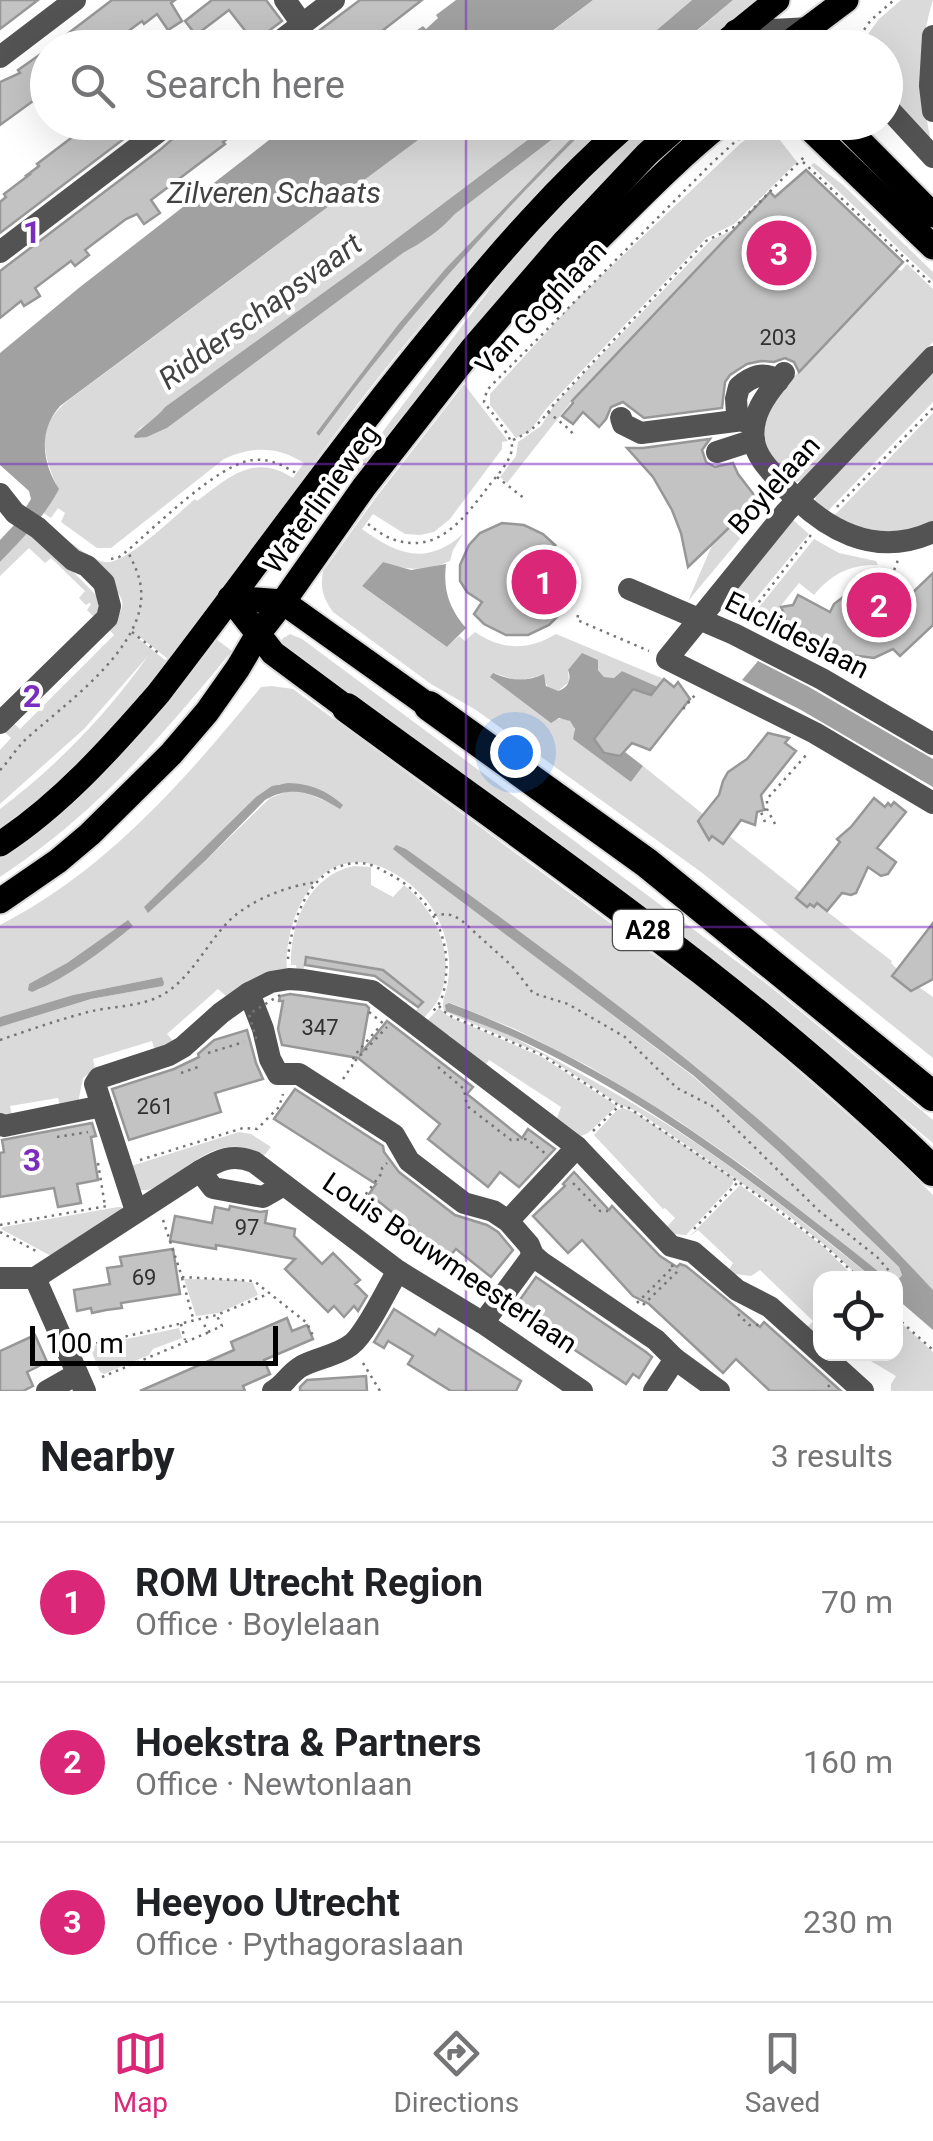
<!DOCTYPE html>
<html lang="en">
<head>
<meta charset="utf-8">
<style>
  :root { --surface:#fff; --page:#f6f6f6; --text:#202124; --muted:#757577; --line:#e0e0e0; --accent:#db2777 }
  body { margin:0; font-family:Roboto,sans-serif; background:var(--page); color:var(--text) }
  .controls { position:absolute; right:30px; bottom:30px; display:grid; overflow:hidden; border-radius:20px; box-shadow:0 10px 40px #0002 }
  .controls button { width:90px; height:90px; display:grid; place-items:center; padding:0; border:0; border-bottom:2px solid var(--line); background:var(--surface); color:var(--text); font:50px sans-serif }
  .scale { position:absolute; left:30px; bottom:25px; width:248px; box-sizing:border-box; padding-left:10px; border:5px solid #000; border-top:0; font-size:28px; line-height:35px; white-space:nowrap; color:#000; -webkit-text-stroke:8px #fff; paint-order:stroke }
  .you { position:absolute; left:515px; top:752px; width:35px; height:35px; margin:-25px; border:8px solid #fff; border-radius:50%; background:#1a73e8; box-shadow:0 0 0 15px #1a73e833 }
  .badge { display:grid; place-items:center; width:65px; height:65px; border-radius:50%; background:var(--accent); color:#fff; font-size:32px; font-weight:700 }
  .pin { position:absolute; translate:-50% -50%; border:5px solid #fff; box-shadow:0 2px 10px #0006 }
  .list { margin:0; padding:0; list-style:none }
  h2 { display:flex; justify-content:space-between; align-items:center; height:130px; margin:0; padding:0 40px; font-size:42px }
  h2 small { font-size:32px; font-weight:400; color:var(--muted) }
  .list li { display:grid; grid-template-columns:65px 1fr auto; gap:30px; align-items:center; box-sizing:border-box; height:160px; padding:0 40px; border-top:2px solid var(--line) }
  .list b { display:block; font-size:38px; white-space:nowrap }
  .list p { margin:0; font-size:32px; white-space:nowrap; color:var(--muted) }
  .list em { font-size:32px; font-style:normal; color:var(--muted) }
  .icon { flex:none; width:55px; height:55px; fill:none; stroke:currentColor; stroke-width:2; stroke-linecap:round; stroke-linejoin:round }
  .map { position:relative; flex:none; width:933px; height:1391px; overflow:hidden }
  .search { position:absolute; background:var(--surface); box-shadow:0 10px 40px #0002; left:30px; right:30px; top:30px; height:110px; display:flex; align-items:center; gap:25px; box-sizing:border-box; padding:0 35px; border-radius:55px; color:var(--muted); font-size:38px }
  .sheet { height:610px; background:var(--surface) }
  nav { display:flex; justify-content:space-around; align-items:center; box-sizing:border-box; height:140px; border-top:2px solid var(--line); background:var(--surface); font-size:28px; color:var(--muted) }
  nav a { display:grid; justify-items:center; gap:5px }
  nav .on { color:var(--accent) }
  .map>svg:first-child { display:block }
  .green { fill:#dadada; fill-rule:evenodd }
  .water { fill:#a1a1a1 }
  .building { fill:#c3c3c3; stroke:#979797; stroke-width:2.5 }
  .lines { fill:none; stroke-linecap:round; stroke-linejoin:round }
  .major-casing { stroke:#dbdbdb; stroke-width:29 }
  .highway-casing { stroke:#dbdbdb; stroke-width:34 }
  .path { stroke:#757575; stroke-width:2.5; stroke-dasharray:2.5 5; stroke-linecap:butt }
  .minor { stroke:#535353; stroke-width:22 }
  .major { stroke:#000; stroke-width:25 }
  .highway { stroke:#000; stroke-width:30 }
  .path-bridge { stroke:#757575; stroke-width:2.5; stroke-dasharray:2.5 5; stroke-linecap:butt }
  .grid { fill:none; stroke:#7b2cbf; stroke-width:2.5; stroke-opacity:0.55 }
  .labels { text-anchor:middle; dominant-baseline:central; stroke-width:8; stroke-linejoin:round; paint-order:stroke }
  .number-label { font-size:22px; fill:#313131 }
  .shield { fill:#fff; stroke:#4c4c4c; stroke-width:2.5 }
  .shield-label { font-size:25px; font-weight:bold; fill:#000 }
  .street-label { font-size:28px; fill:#000; stroke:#fff }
  .water-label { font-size:30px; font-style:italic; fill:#424242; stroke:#fff }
  .grid-label { font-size:32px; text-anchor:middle; font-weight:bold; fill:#7b2cbf; stroke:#fff; stroke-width:8; stroke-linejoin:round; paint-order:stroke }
</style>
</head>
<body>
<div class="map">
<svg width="933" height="1391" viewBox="0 0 933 1391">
  <rect width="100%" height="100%" fill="#fff"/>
  <g class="green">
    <polygon points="593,0 692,0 637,47 531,48"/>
    <polygon points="733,0 760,0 702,47 677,48"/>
    <path d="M901,0h32c-15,46 -12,95 -2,141l-45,-43v-50h-28l21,-29z"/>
    <path d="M441,123h109l-187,141 -198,143 -8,10 -18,12 -1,7 9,1 20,-9 236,-175c20,-11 37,-22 52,-39l116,-89 6,-2h9l-140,145 -49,58 -81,107 3,3c82,-112 174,-216 273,-313h22c-106,98 -201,205 -287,322 -53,72 -102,146 -155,217l-31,-24 -2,1 31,25 -83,94 -87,75v-24c57,-43 107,-95 148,-153l-64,73 -84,75v-54l11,-12 -9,-8 9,-9 9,8 94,-94 -7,-8c10,-10 21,-19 12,-33l-63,-62c14,9 32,26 48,30 20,5 74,-49 91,-63l2,2c31,-23 57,-49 96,-23l11,-15c-26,-17 -53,-17 -80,-4l-113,89h-14l-36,-26 4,-9 -7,-5 -7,10 -9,-6 6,-5 8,-23c-15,-35 -19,-60 14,-85z"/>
    <polygon points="647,123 668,123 601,184 578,210 357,479 351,474 534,230 599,164"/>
    <polygon points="763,133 776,135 797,162 734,224 706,238 546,409 530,431 516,438 490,405 490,394 575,301 741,143 751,136"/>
    <polygon points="814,163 843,185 933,272 933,281 811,165"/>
    <polygon points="733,230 571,402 507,483 500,477 516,456 518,442 541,426 554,405 711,240"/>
    <polygon points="907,264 933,289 933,342 802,480 796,482 765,454 764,417 781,395 784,387 896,268 901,271"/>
    <polygon points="933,371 933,402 825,514 815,501 816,494"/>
    <path d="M464,384l44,57 -6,1v7l-52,70 -16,13 -14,3 -15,-1 -32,-20 -11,15c35,26 65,37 101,5l-10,16 -3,11c-22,10 -45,10 -67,1l-21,24 85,61 12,-11 6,5 10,-9c26,18 53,19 81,2l108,45 -6,8 -36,-16 -8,7 -10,-1 -6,-7v-10l-30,10 1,12 -11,9 -10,-3 -5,-13 -25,6 -24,-8 61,47c11,-4 20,1 20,14l56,48 12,-16 60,48 -4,9 10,16 3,-3 11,7 6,-7 71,56 -4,6 11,9 3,-3 4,3 3,-3 75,57 -1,2 6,6 -5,7 11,9 3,-4 3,9 10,-3 14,10v61l-232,-186 -225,-162 -45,-26 -98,-72c-10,-15 -13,-23 -10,-41l54,-75z"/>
    <polygon points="933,413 933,525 895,536 831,519"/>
    <polygon points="751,507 759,516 688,601 713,543"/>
    <polygon points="793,520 809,534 740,618 719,608"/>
    <polygon points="31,529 97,596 99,609 94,617 87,610 91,604 89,603 86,605 79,598 85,591 51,558 45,563 29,548 0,576 0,562"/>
    <path d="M814,539l25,14 37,8 2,4c-27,-1 -47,9 -64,30l-15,-12 -36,45 -15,-7z"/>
    <polygon points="290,634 302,639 767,984 933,1120 933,1143 752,993 282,646 282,639"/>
    <path d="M216,639l16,12c-73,88 -136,163 -232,226v-20l27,-19z"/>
    <path d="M272,686l21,3 438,323 157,138 45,45v95l-141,-140 -96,-83 -302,-218 300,228 83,73 122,117 3,8 -6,7v-4h-10l-137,-108 -69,-48 -90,-55 -75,-38 -67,-27c77,42 154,81 228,128 69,44 133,97 197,148h-12l-32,-29 -44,-36 -147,-101 -18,-7 -76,-50 -100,-44c-3,-11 3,-19 4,-30 4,-22 -2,-49 -13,-68 -9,-18 -28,-33 -45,-42 -69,-35 -107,44 -103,102l-61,23 -8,-7 -51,45 7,8 -19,8 -3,-9 -59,18 2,10 -12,9 -5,25 -17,6 -3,-11 -48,8 2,10 -12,-2v-87l91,-28 71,-13v-9l-89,18 -73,22v-92c107,-55 186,-146 261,-238zM279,784l56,15 -5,4 -26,-11 -15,-1 -19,7 -63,61 -63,49 42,-41zM127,921l5,5 -60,44 -34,20 -10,-4 39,-23z"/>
    <path d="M354,866l17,1v18l22,12 11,-12c30,24 52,68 37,108 -3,10 -11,18 -18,26l-8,-7 8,-11 -40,-32 -76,-13 -4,15 -6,1 -1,-7h-5c-1,-42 18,-90 63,-99z"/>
    <polygon points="439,1008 448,1016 542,1057 617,1106 588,1133 581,1136 557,1118 561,1107 489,1060 484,1067 449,1035 446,1039 425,1023"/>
    <polygon points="623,1108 636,1113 733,1178 733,1184 686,1235 674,1234 666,1228 675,1218 665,1208 663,1209 594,1135 617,1110"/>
    <path d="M239,1132l12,2 20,13 -8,10c-37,-25 -63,1 -94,22 -10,7 -17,12 -29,11l-9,-24z"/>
    <polygon points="740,1185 823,1246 851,1274 851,1278 820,1278 820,1329 815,1338 806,1329 813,1321 760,1270 751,1276 727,1273 733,1263 698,1230 689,1237"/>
    <polygon points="118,1207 122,1207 121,1210 53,1257 1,1229 3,1227"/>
    <polygon points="184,1279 237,1280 253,1283 258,1295 219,1313 196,1316"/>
    <polygon points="896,1318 933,1352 933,1391 891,1391 891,1384 896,1376 859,1354 896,1354"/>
    <polygon points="179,1328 182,1338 153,1349 149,1355 104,1374 100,1372 91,1350 93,1346"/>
  </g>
  <g class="water">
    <polygon points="456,0 593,0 531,47 392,47 423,26 426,29 438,18 436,15"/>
    <polygon points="692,0 733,0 677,47 637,47"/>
    <path d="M291,123h150l-381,283c-23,26 -17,58 -1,83 -13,26 -38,51 -59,73v-22l16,-17 15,-24 -2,-8 -29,-26v-112l80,-66z"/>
    <path d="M550,123h27l-27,18 -95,73c-15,17 -32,28 -52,39l-236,175 -20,9 -12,1 -1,-2c9,-11 22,-17 31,-29l198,-143z"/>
    <path d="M586,123h6c-99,97 -191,201 -273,313l-3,-3 81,-107 49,-58z"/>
    <path d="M383,562l28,8 35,-6c-3,26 3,44 20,64l-19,19 -85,-61z"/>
    <path d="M582,653l16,7v10l6,7 10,1 8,-7 36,16 -11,13v-6l-14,-5 -39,50 12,16 3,-3 10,4 6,-4 18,14 -12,16 -58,-43 2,-10 -5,-8 -11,-3 -8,5 -61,-46 3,-4c18,8 33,9 51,1l2,12 12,5c10,-3 14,-11 10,-21z"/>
    <polygon points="758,661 809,687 933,759 933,787 801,710 742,680"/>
    <path d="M288,783c23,1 38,7 55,22l-3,4c-25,-15 -47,-25 -75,-9l-58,59 -59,54 -4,-6 112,-110 16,-11z"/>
    <path d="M396,845l10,4c118,85 236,171 346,265 64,54 124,115 181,176v40l-37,-32v-16l6,-7 -3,-8 -122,-117 -83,-74 -285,-214 -16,-13z"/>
    <path d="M128,920l5,6c-31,25 -64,51 -101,66l-4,-2 1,-6 38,-21z"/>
    <polygon points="162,977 164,983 163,986 91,999 0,1027 0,1017 73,995"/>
    <path d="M449,1003c127,47 241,121 347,204 30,24 61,46 90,71h-13c-107,-89 -235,-185 -362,-242 -21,-9 -43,-17 -65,-25l-1,-6z"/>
  </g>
  <g class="building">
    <polygon points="0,0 38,0 0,29"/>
    <polygon points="112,0 175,0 171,3 182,21 168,30 157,14 144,24 142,21 119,38 126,48 49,48"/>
    <polygon points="212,0 266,0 282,21 254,42 229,10 196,35 185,21"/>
    <polygon points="360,0 422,0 360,48 296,48"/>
    <polygon points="48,49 48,95 35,104 33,101 0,125 0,82 20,73 18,70"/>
    <polygon points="78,122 146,122 0,233 0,202 6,197 4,194 29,175 27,175 39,166 37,164 83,129"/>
    <polygon points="197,122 249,122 223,142 225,144 151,200 160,213 144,224 137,214 126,219 85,250 89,255 75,266 71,261 35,288 40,296 24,306 21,301 0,318 0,271 161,149 184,129 189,128"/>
    <polygon points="806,170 903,262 799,372 794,362 785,358 774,362 761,361 747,364 730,375 725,382 722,408 644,418 623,402 611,407 606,419 599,427 583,412 573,424 562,416 573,403 572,401 770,192 775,197"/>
    <polygon points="710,439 702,450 706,462 715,467 733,463 738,474 758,500 688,567 681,533 672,510 653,477 627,448 643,448"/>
    <polygon points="502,523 524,525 543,534 555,545 540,552 562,567 569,579 568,597 562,612 549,625 528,635 506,635 484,624 474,614 482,602 467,592 460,581 460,565 469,545 480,533"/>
    <polygon points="933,573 933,625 900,656 893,649 874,658 851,655 846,664 781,628 786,618 781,607 793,605 798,595 830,612 834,604 847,594 864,587 881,589 903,602"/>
    <polygon points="664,679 674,687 678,682 690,699 650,750 632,743 620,756 604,753 594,739 633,689 651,695"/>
    <polygon points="768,733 789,738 785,743 796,751 761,795 764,810 757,812 755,825 741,820 723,844 712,836 709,840 698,821 719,795 723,781 728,772 747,759"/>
    <polygon points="874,798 885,807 888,803 891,806 894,802 906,812 877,848 896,862 888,874 881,876 868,867 856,893 851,895 842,893 827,911 817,903 814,907 810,904 807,907 796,898 840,842 837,839 851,827"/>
    <polygon points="933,923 933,979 911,991 892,976"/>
    <polygon points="306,957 383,970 423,1002 418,1007 375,976 305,965"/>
    <polygon points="290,994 366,1005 369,1008 361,1053 387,1021 473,1087 467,1094 522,1138 528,1129 555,1149 519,1187 500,1172 488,1187 428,1139 440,1124 358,1058 282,1045 278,1029 283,1001 279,1001 280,996"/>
    <polygon points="247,1030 256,1063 263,1079 215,1093 221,1112 129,1140 112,1089 174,1069 199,1057 198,1054 214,1040"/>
    <polygon points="295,1089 383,1146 384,1152 399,1172 455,1215 487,1225 498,1232 513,1250 491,1277 456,1249 449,1257 369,1194 376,1184 274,1119"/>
    <polygon points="92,1123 96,1136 91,1137 98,1180 77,1184 81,1203 58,1207 54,1188 0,1197 0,1153 4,1152 2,1140"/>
    <polygon points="574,1172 609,1210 612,1206 660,1256 677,1267 680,1264 686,1266 760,1327 764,1322 841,1391 770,1391 736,1359 723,1373 649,1304 633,1296 582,1240 568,1253 533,1216 565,1186 563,1184"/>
    <polygon points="230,1206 260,1212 267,1211 265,1223 295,1229 294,1236 322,1264 333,1253 360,1280 355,1284 367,1296 358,1311 354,1306 344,1317 334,1306 328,1312 285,1269 295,1259 216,1245 216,1249 170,1241 175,1216 212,1223 215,1207 229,1210"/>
    <polygon points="173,1249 180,1294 121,1303 122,1308 106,1310 92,1313 91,1308 77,1311 74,1290 110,1284 107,1268 122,1266 120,1257"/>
    <polygon points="536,1277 646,1352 652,1357 639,1378 633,1374 626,1384 519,1313 524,1306 519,1301"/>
    <polygon points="394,1309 435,1335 439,1329 521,1381 516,1391 451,1391 408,1364 413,1356 388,1341 384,1348 374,1342"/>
    <polygon points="287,1318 292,1331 307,1325 313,1339 264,1360 270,1374 243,1386 245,1391 140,1391 234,1350 231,1342"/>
    <polygon points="35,1335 47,1362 27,1372 33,1386 23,1391 0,1391 0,1351"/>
    <polygon points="366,1376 367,1391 300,1391 300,1387 307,1380"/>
  </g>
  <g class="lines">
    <g class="major-casing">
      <g id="major">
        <polyline points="736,32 765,48"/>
        <polyline points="718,48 777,0"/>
        <polyline points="782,48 846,0"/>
        <polyline points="803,122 933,247"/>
        <polyline points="841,122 933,215"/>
        <path d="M519,312c72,-59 131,-132 204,-190"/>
        <polyline points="230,598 283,602 429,706"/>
        <polyline points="230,598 273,653 347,708"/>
        <path d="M0,844c60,-39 111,-96 158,-150 94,-122 183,-248 281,-367 59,-73 120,-143 191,-205"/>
        <polyline points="0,901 58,861 90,834 171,754 207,712 238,668 258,634 283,602 364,487 472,349 565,241 647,154 683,122"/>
      </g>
    </g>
    <g class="highway-casing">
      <g id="highway">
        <polyline points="429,706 647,863 933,1096"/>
        <path d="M347,708c200,147 409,288 586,463"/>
      </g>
    </g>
    <g class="path">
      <polyline points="851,48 871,20 894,0"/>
      <polyline points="775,130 789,139"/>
      <polyline points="803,162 933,285"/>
      <polyline points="548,412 569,429 573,434"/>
      <path d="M513,440c20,-9 29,-19 41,-36l152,-163 30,-15 70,-71"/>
      <polyline points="497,477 525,499"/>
      <polyline points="837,507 933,408"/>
      <path d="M368,524c8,6 17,13 27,16 44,14 69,-22 93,-53 8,-11 23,-25 24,-39 1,-11 -21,-36 -28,-46l3,-12 227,-229c23,-20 28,-31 60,-32"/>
      <path d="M111,559l8,-2 8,-6c27,-23 92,-88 126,-91 16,-2 29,5 43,13"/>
      <polyline points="886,591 898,560"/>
      <polyline points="578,615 577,620 649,651"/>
      <polyline points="745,620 811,535"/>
      <polyline points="132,632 161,655"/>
      <polyline points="683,709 695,695"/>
      <path d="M0,770c9,-9 16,-21 25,-30 38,-35 122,-92 116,-151 -1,-13 -7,-25 -13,-37"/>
      <polyline points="765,822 761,812 766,809"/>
      <polyline points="775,824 767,809 767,799 808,753"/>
      <polyline points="434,915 448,914 460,919 512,966 533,993 568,1004 625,1037 677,1088 714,1107 818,1210 877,1257 891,1273"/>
      <path d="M288,959c3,-39 23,-97 72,-96 11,0 20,6 29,11 38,19 61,59 57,101 -1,13 -3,27 -13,36"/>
      <polyline points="439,1006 448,1015 542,1055 618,1105"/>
      <path d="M0,1040c29,-10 58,-20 88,-28 24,-6 53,-5 74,-17 29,-16 44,-51 67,-74 21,-21 60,-36 89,-39"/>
      <polyline points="208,1053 244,1042"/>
      <polyline points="355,1061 387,1027"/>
      <polyline points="438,1067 464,1089 467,1106 511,1140 527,1139 546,1154"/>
      <polyline points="181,1073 198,1067 198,1064"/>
      <polyline points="343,1079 352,1066 354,1056 381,1025"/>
      <polyline points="593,1131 619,1106 629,1108 765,1200 827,1248 859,1278"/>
      <polyline points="57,1137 88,1132"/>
      <polyline points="140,1160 243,1128 257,1129 279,1107 283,1094"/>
      <polyline points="98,1163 105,1206"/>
      <polyline points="573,1183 600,1211 608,1211"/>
      <polyline points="352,1212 382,1173 382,1168 387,1163"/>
      <polyline points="163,1220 182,1277 254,1281 307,1323 314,1338"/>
      <polyline points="0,1225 107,1206"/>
      <polyline points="694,1229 739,1181"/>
      <polyline points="0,1232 36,1251"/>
      <polyline points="182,1278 193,1318"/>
      <polyline points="637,1303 674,1266"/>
      <polyline points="643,1305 680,1269"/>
      <polyline points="738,1314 749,1325 761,1325"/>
      <polyline points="896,1317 933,1350"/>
      <polyline points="181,1324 185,1340"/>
      <polyline points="208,1332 222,1326 217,1316"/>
      <polyline points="89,1345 217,1315 268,1294"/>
      <polyline points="363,1363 380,1391"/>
      <polyline points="102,1377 207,1333 203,1320"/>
    </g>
    <g class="minor">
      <polyline points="285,0 302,24"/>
      <polyline points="736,32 811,28 830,48"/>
      <polyline points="933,36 930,86 933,111"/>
      <polyline points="271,48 334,0"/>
      <polyline points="0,57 75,0"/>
      <polyline points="886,106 933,157"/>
      <polyline points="0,252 171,122"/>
      <polyline points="933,357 786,512 667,659 815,733 933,803"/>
      <path d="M784,373c-16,20 -34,40 -30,68 3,18 18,31 29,44 40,44 91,74 150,47"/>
      <polyline points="621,418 623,424 641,433 743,420"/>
      <path d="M753,425l-9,-4 -7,-8 -1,-14 3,-12c13,-11 25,-16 39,-6"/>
      <polyline points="717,452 754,440"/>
      <polyline points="0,494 15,513 38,528 73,560 87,566 104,583 110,606 107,618 0,723"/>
      <polyline points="629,589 734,634 822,679 933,744"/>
      <polyline points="249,993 263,1029 270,1059 278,1074 299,1074 394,1135 409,1161 464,1203 493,1211 508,1221 529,1245 533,1255 541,1262 656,1340 675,1359 719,1391"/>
      <polyline points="102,1106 136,1211"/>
      <polyline points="0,1124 4,1126 102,1106 95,1084 99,1078 169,1055 183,1047 221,1013 249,993 271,982 289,979 304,980 372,991 577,1147 671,1246 693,1252 737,1290 770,1307 863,1391"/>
      <polyline points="200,1171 213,1188 263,1197 284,1185"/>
      <polyline points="508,1221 577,1147"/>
      <path d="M0,1278h35l165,-107c19,-11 32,-18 54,-9l144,109 85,52 99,68"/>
      <polyline points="35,1278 85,1391"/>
      <polyline points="483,1323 533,1255"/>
      <polyline points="47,1391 77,1374"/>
      <path d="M273,1391c12,-6 15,-17 29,-25 15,-8 37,-11 50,-22 15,-12 35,-56 46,-73"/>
      <polyline points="654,1391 675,1359"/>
    </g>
    <use href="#major" class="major"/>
    <use href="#highway" class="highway"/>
    <g class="path-bridge">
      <polyline points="369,1012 384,1024"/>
      <polyline points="255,1038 256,1038 249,1014 280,995"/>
      <polyline points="671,1266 678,1265"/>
      <polyline points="828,1385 832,1390"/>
    </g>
  </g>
  <path class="grid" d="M466,0v48M466,122v1269M0,464h933M0,927h933"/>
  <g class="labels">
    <g class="number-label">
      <text x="778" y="337">203</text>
      <text x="320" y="1027">347</text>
      <text x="155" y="1106">261</text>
      <text x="247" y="1227">97</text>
      <text x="144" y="1277">69</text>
    </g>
    <rect class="shield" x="613" y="910" width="70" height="40" rx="8"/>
    <g class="shield-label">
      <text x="648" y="930">A28</text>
    </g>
    <g class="street-label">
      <text transform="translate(541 308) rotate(-46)">Van Goghlaan</text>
      <text transform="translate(774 485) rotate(-48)">Boylelaan</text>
      <text transform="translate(321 499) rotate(-54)">Waterlinieweg</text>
      <text transform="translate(797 635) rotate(27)">Euclideslaan</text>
      <text transform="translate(450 1263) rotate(34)">Louis Bouwmeesterlaan</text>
    </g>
    <g class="water-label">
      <text x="274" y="192">Zilveren Schaats</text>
      <text transform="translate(260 311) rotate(-36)">Ridderschapsvaart</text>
    </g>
  </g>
  <g class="grid-label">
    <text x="32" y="243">1</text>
    <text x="32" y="707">2</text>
    <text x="32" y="1171">3</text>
  </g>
</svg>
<div class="controls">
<button><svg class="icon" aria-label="locate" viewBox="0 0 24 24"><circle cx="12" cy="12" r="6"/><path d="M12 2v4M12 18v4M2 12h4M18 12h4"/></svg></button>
</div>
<div class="scale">100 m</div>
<div class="you"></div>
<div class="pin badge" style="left:544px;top:582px">1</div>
<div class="pin badge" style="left:879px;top:605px">2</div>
<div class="pin badge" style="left:779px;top:253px">3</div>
<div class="search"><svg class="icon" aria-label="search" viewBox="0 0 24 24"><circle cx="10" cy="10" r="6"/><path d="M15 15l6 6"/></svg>Search here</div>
</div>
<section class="sheet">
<h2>Nearby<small>3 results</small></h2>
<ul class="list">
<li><span class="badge">1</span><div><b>ROM Utrecht Region</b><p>Office · Boylelaan</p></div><em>70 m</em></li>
<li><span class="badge">2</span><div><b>Hoekstra &amp; Partners</b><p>Office · Newtonlaan</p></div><em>160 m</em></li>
<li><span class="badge">3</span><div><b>Heeyoo Utrecht</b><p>Office · Pythagoraslaan</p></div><em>230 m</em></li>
</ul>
</section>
<nav>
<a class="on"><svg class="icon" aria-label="map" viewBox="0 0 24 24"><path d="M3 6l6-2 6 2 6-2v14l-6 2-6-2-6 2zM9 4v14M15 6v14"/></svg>Map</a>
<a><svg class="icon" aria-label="directions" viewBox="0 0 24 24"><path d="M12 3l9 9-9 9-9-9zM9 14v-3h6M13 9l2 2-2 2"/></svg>Directions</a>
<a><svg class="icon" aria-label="saved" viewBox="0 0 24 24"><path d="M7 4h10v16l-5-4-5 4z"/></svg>Saved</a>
</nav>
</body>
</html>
